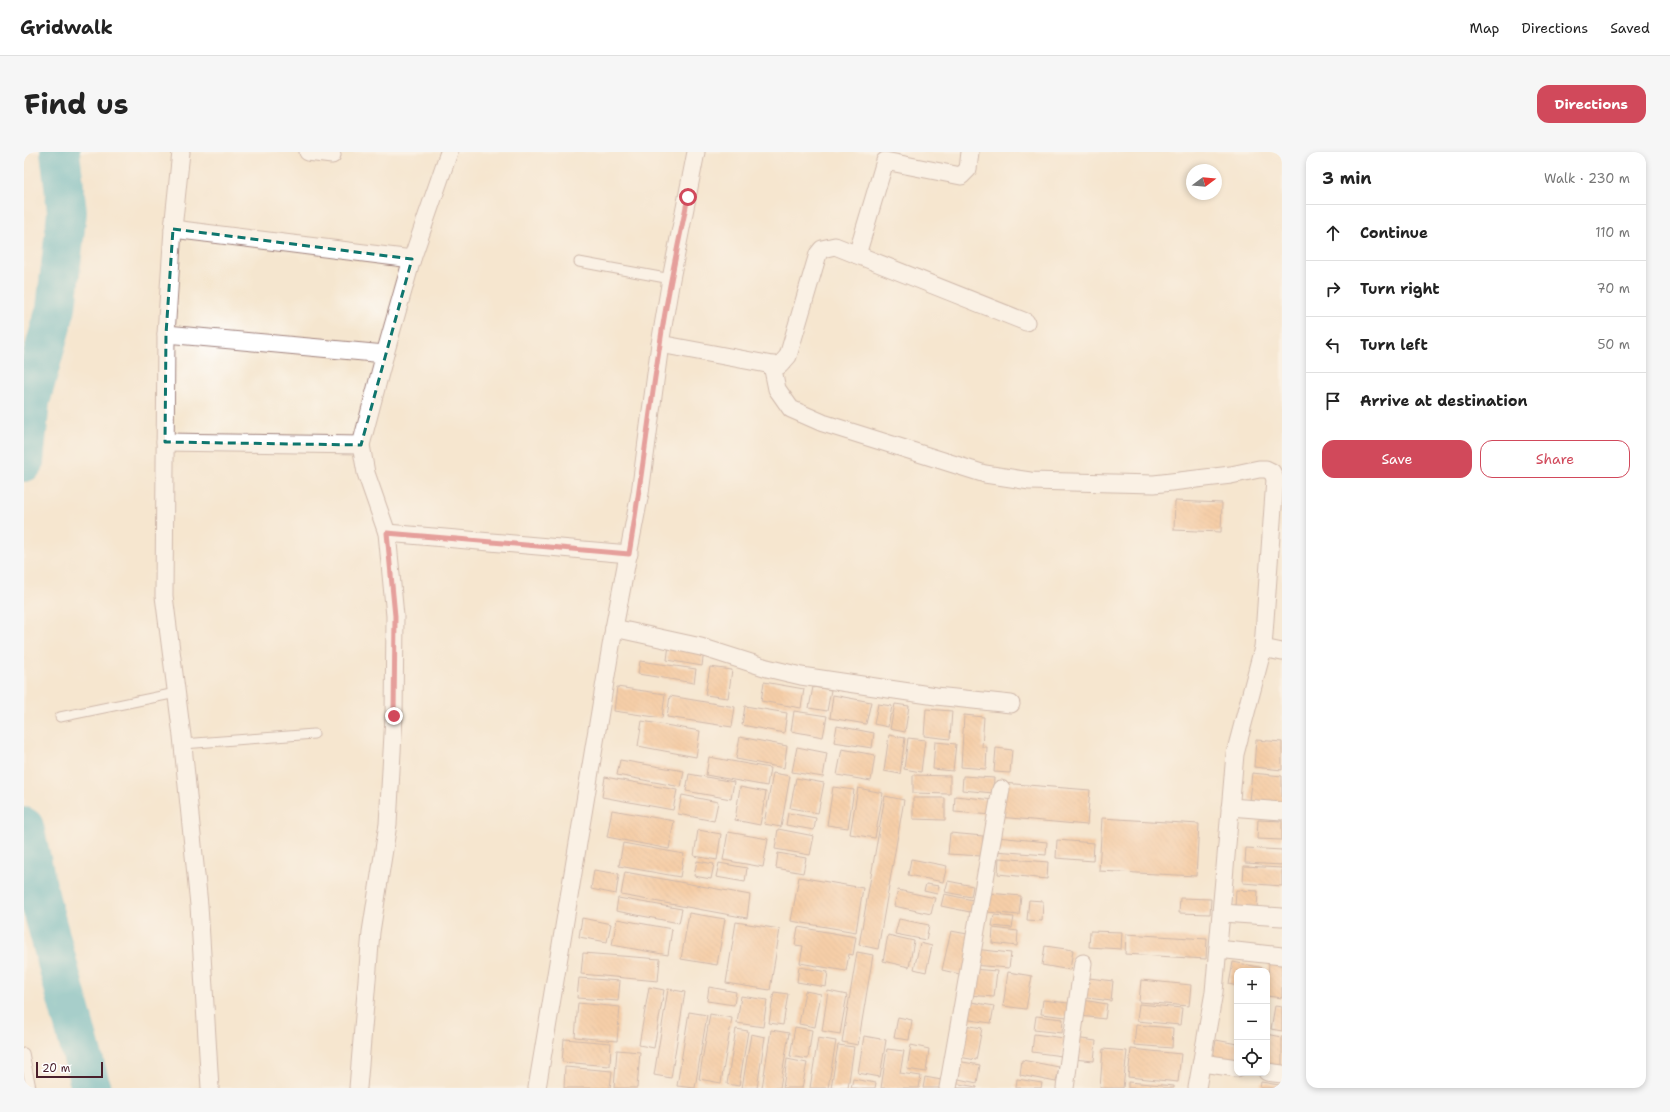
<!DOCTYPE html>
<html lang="en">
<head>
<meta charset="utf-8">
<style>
  :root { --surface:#fff; --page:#f6f6f6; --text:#222; --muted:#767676; --line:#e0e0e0; --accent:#d1495b }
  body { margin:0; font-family:"Shantell Sans",sans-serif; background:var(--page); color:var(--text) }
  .controls { position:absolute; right:12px; bottom:12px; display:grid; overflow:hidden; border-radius:8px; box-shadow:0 2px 6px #0003 }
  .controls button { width:36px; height:36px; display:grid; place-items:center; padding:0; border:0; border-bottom:1px solid var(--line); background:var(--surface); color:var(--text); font:20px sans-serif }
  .compass { position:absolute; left:1162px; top:12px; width:36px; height:36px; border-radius:50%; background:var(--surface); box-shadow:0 2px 6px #0003; rotate:74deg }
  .scale { position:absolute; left:12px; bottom:10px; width:67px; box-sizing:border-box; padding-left:4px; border:2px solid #4a1f2b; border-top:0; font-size:11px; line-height:14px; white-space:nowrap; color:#4a1f2b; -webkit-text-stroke:3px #fff; paint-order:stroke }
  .stop { position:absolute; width:12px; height:12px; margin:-9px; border:3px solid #d1495b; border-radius:50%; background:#fff }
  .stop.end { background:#d1495b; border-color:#fff; box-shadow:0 1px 4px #0008 }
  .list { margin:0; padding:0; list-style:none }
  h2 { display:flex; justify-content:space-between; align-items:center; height:52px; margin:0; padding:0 16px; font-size:17px }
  h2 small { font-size:13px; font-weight:400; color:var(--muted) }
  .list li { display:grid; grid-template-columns:26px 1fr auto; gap:12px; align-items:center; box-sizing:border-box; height:56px; padding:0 16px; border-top:1px solid var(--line) }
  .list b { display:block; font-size:15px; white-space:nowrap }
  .list em { font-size:13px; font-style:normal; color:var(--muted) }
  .actions { display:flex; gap:8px; padding:12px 16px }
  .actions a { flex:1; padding:9px 0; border:1px solid var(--accent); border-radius:12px; text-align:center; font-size:14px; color:var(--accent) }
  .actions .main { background:var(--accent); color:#fff }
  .icon { flex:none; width:22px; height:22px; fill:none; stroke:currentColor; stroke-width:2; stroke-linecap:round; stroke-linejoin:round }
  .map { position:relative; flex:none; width:1258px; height:936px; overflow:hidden; border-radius:12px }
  header { display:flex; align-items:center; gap:24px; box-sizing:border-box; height:56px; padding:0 20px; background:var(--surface); border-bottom:1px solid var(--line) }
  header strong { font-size:19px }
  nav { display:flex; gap:22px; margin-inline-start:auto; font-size:14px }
  .intro { display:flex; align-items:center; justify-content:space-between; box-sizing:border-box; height:96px; padding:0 24px }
  h1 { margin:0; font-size:28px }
  .button { padding:10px 18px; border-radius:12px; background:var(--accent); color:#fff; font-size:14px; font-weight:700 }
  main { display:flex; gap:24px; padding:0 24px }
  aside { flex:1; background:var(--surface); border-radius:12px; box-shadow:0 2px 6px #0003 }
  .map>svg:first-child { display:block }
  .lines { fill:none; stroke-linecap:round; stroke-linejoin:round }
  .river { stroke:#46b2c3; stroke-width:40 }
  .building { fill:url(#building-back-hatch) }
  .lane-casing { stroke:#a0827d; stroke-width:11 }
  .street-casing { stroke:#a0827d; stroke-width:19 }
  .lane { stroke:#fff; stroke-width:9 }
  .street { stroke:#fff; stroke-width:17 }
  .route { stroke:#d1495b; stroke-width:5 }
  .marked { fill:none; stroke:#0f766e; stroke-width:3; stroke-dasharray:8 5; stroke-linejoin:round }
</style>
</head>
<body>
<header>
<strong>Gridwalk</strong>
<nav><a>Map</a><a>Directions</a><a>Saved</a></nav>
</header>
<div class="intro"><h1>Find us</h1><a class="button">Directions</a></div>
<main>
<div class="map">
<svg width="1258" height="936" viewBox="0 0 1258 936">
  <defs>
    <pattern id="building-back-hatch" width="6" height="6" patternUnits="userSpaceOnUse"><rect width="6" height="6" fill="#f5b176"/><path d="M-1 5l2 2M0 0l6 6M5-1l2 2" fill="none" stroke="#c88f61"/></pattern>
  </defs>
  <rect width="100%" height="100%" fill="#fff"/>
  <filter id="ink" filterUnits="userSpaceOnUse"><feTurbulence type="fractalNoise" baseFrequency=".025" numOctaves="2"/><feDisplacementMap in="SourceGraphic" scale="8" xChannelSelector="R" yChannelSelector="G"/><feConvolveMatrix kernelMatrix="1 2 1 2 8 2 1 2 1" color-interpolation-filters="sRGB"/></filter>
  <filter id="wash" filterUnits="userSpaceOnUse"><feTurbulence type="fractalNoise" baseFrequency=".012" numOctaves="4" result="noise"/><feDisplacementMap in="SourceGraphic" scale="16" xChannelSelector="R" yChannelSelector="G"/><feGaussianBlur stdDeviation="0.9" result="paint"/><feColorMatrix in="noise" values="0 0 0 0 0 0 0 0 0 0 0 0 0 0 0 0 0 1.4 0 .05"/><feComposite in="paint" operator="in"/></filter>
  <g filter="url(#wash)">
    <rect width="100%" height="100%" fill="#f5e6cf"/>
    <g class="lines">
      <g class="river">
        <polyline points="0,310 6,250 32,156 43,60 36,0"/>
        <polyline points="0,675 16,747 67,936"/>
      </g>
    </g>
    <g id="blocks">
      <g class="building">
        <polygon points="1151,349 1198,351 1197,380 1150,378"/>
        <polygon points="645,493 680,498 678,514 643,508"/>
        <polygon points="616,509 672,517 670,531 614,522"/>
        <polygon points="686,515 708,518 704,546 681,543"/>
        <polygon points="740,530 780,537 777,556 737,549"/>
        <polygon points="593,535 641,542 638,566 590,559"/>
        <polygon points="789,535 807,538 803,559 785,556"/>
        <polygon points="809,543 847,550 842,572 806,566"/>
        <polygon points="646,544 711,555 708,575 643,565"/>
        <polygon points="854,552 868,554 864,575 850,572"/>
        <polygon points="871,552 885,554 881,580 866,577"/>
        <polygon points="721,554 763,561 760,581 718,573"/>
        <polygon points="902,557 928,559 926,587 900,584"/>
        <polygon points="770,559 803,564 799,585 767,579"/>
        <polygon points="940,563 960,565 958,595 963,595 962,617 937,615"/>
        <polygon points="618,569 676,579 672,605 614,594"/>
        <polygon points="813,574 850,581 848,596 810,590"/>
        <polygon points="865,583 881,586 876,622 860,619"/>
        <polygon points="716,585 763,594 760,616 712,607"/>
        <polygon points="884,586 901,588 897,620 880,617"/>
        <polygon points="1232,588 1258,590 1258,618 1230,615"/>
        <polygon points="911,590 932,592 929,619 909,617"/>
        <polygon points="773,595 803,601 799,625 768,620"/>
        <polygon points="972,596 988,598 986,621 970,620"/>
        <polygon points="818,597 851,603 847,629 813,623"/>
        <polygon points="685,605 746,616 743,634 682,623"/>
        <polygon points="596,608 660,619 657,635 593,623"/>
        <polygon points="749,621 766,624 757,675 740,672"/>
        <polygon points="1228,621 1258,624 1258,652 1225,649"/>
        <polygon points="665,622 710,630 707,647 662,639"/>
        <polygon points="889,623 926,624 926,642 889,641"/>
        <polygon points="939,624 970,626 969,641 938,638"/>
        <polygon points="581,625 653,638 649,658 578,645"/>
        <polygon points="772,626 800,631 794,661 766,656"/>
        <polygon points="978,631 1066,638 1063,673 975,665"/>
        <polygon points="716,635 742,640 736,673 711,668"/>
        <polygon points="809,635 830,638 824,676 803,673"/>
        <polygon points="834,636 859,641 851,686 826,682"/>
        <polygon points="658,643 694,650 690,669 654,662"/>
        <polygon points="861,644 880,648 854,797 835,793"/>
        <polygon points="931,644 970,648 969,663 930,660"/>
        <polygon points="889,646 921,646 921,668 889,667"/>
        <polygon points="588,658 650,669 645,697 583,685"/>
        <polygon points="764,661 792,666 790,678 762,673"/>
        <polygon points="1078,666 1175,672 1172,724 1075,719"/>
        <polygon points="1234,668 1258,669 1258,688 1233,687"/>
        <polygon points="754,677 790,684 786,703 751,697"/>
        <polygon points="674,678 697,682 693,708 670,704"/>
        <polygon points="704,680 744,687 739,715 699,708"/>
        <polygon points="926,681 959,684 958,704 924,702"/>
        <polygon points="973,685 1023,690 1022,703 971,699"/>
        <polygon points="1033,688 1070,691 1069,709 1032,706"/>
        <polygon points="599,691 660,702 656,725 595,714"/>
        <polygon points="1222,696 1258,698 1258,713 1221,711"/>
        <polygon points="754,701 782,706 779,721 752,716"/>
        <polygon points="975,706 1024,710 1023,727 974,722"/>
        <polygon points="887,707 923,714 919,730 884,723"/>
        <polygon points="673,709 690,712 687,727 670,724"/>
        <polygon points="695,711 723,716 721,730 692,725"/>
        <polygon points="1220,714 1258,716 1258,734 1219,731"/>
        <polygon points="570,718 595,722 592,742 567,737"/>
        <polygon points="601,720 726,743 723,766 597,743"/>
        <polygon points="775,725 839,736 832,780 767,769"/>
        <polygon points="924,729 949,734 947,745 921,740"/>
        <polygon points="902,732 915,734 913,742 900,739"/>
        <polygon points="874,738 911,746 907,762 870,754"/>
        <polygon points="1212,738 1234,739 1233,757 1211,756"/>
        <polygon points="965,741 997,744 995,763 963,760"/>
        <polygon points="920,742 949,748 946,760 917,754"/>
        <polygon points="594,746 658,757 655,771 592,759"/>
        <polygon points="1156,746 1187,747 1186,762 1155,761"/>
        <polygon points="1005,748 1019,749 1018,769 1003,768"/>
        <polygon points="665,761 701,767 693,813 657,807"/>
        <polygon points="970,763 990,765 988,776 968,774"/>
        <polygon points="558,766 587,772 583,790 555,785"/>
        <polygon points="593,767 648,777 644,803 588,793"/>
        <polygon points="875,767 905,773 902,788 871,782"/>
        <polygon points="712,770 756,777 746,838 702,831"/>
        <polygon points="774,775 832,785 829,803 825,802 822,819 776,811 779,794 771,793"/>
        <polygon points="969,776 994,779 993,794 968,791"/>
        <polygon points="927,779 949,783 940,823 918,818"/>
        <polygon points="1066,779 1098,780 1097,797 1065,795"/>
        <polygon points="1102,782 1183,787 1182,807 1101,802"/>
        <polygon points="864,783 890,789 885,815 859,809"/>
        <polygon points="896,791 908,794 902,820 890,817"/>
        <polygon points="1021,794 1049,798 1046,818 1018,813"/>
        <polygon points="950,797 987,801 985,816 948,813"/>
        <polygon points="833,800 849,803 834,893 818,890"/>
        <polygon points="559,801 636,807 634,829 557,822"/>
        <polygon points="1209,810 1240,816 1239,819 1213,819 1213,834 1205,832"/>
        <polygon points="1245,810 1258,813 1258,846 1243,844"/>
        <polygon points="775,815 804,820 802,835 773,830"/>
        <polygon points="948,817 973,819 970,845 945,843"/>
        <polygon points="984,820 1008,824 1002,857 979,854"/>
        <polygon points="1057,825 1089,829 1087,849 1055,845"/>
        <polygon points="555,826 596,829 594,849 553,846"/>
        <polygon points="1117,828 1167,833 1165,854 1115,850"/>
        <polygon points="625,835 640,838 630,896 615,893"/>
        <polygon points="685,835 712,840 710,853 683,849"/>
        <polygon points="644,837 661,840 647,926 630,923"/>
        <polygon points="781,839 797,842 791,875 775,872"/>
        <polygon points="804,839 823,843 816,882 798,879"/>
        <polygon points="750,840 764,842 759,873 745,871"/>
        <polygon points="717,844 743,848 739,875 713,871"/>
        <polygon points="1019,848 1044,851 1043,865 1017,862"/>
        <polygon points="1059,848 1083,852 1081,867 1057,864"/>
        <polygon points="942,849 970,854 967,871 939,867"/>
        <polygon points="554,851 596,855 593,889 551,885"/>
        <polygon points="1115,852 1158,856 1156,873 1113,869"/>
        <polygon points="1251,854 1258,855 1258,879 1247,877"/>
        <polygon points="665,860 683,863 671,936 653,934"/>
        <polygon points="686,862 708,866 697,931 675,927"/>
        <polygon points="1012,864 1039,867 1038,881 1010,878"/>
        <polygon points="874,865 888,868 885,888 870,886"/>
        <polygon points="941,873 958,876 952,908 935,905"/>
        <polygon points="1112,873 1149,876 1148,896 1110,893"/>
        <polygon points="771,875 788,878 784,907 766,904"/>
        <polygon points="712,877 724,879 715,934 703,932"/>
        <polygon points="747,878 765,881 756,936 738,936"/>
        <polygon points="727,882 741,885 733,936 718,936"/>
        <polygon points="1010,882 1040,886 1038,904 1008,900"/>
        <polygon points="1243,882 1258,885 1258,916 1243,913"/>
        <polygon points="840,884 862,888 856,925 834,921"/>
        <polygon points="794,886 812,889 804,936 786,936"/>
        <polygon points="1051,886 1072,889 1070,909 1049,907"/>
        <polygon points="540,887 587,891 586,914 538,910"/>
        <polygon points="1192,888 1213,892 1213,910 1189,906"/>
        <polygon points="814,893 830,895 824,936 807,936"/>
        <polygon points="887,893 905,897 902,920 883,917"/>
        <polygon points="863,897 880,899 876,921 897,924 895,936 857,936"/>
        <polygon points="1079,897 1103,899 1099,936 1076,936"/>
        <polygon points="1107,897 1157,902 1154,930 1104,925"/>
        <polygon points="593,898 616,900 613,936 590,936"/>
        <polygon points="763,907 783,911 778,936 759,936"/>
        <polygon points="998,908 1035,915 1032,930 996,923"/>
        <polygon points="933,909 956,913 953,931 930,926"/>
        <polygon points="541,915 588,919 586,936 540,936"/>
        <polygon points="901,925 923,929 922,936 899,936"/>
        <polygon points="829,927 852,931 851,936 827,936"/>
        <polygon points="993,927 1018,931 1017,936 992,936"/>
        <polygon points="1104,930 1150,934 1150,936 1104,936"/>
        <polygon points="1237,930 1255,933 1255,936 1236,936"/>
        <polygon points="929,931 953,935 953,936 928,936"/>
      </g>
    </g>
  </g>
  <g filter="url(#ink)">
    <use href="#blocks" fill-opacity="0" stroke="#a0827d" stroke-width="1"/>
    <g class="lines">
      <g class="lane-casing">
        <g id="lane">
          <polyline points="555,110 647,127"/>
          <polyline points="36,565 152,541"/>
          <polyline points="159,592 290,582"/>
          <polyline points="0,901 7,936"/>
        </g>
      </g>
      <g class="street-casing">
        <g id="street">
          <polyline points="157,0 149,77 142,182 140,444 158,584 175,753 186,936"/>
          <polyline points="284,0 308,3"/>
          <polyline points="149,77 388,107"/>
          <polyline points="833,103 861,9 937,24 944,17 946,0"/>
          <polyline points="142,182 361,202"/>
          <polyline points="636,192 748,213 756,213 764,204 794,102 798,97 811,94 1002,170"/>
          <polyline points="748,213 753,237 767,257 799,271 961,322 1006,329 1130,332 1207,323 1235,317 1242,317 1248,320 1251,327 1239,496 1211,602 1190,840 1173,936"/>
          <polyline points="141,290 337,293"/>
          <polyline points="363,381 605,402"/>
          <polyline points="590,476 677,495 743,516 777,524 912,544 987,552"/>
          <polyline points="1239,496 1258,500"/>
          <polyline points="1206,655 1258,659"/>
          <polyline points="1198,761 1258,765"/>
          <polyline points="1194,797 1258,804"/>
          <polyline points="1178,911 1213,916"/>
          <polyline points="1243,920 1258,922"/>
          <polyline points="334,936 347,780 364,672 370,564 371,464 363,381 342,321 337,293 361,202 388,107 425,0"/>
          <polyline points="513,936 590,476 616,341 636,192 647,127 672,0"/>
          <polyline points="924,936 977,637"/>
          <polyline points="1041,936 1059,811"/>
        </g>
      </g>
      <use href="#lane" class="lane"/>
      <use href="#street" class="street"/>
    </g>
  </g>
  <g class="lines" filter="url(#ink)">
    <path class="route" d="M370,564l1,-100 -8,-83 242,21c12,-70 20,-140 31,-210 7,-50 18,-98 28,-147"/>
  </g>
  <path d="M0 0H1258V936H0ZM149,77l239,30 -51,186 -196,-3 1,-108z" fill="#f5e6cf" fill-opacity=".55" fill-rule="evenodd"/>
  <path class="marked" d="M149,77l239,30 -51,186 -196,-3 1,-108z"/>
</svg>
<div class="controls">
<button>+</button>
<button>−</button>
<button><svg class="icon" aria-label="locate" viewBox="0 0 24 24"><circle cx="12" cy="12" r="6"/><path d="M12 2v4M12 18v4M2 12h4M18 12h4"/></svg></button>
</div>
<svg class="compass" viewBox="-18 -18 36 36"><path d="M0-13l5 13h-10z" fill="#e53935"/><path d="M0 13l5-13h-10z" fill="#767676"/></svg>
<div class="scale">20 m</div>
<div class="stop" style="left:664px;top:45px"></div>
<div class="stop end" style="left:370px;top:564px"></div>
</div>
<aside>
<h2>3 min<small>Walk · 230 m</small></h2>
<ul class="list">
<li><svg class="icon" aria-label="ahead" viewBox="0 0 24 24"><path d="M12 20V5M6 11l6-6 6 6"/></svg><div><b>Continue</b></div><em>110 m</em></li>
<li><svg class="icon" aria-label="right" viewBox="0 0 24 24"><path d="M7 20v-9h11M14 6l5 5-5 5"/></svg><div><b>Turn right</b></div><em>70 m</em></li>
<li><svg class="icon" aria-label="left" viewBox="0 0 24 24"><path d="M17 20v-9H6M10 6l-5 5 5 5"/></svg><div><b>Turn left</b></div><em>50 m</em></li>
<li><svg class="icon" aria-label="arrive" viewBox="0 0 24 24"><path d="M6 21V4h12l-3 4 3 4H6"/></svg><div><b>Arrive at destination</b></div></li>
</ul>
<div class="actions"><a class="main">Save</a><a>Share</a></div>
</aside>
</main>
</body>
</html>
